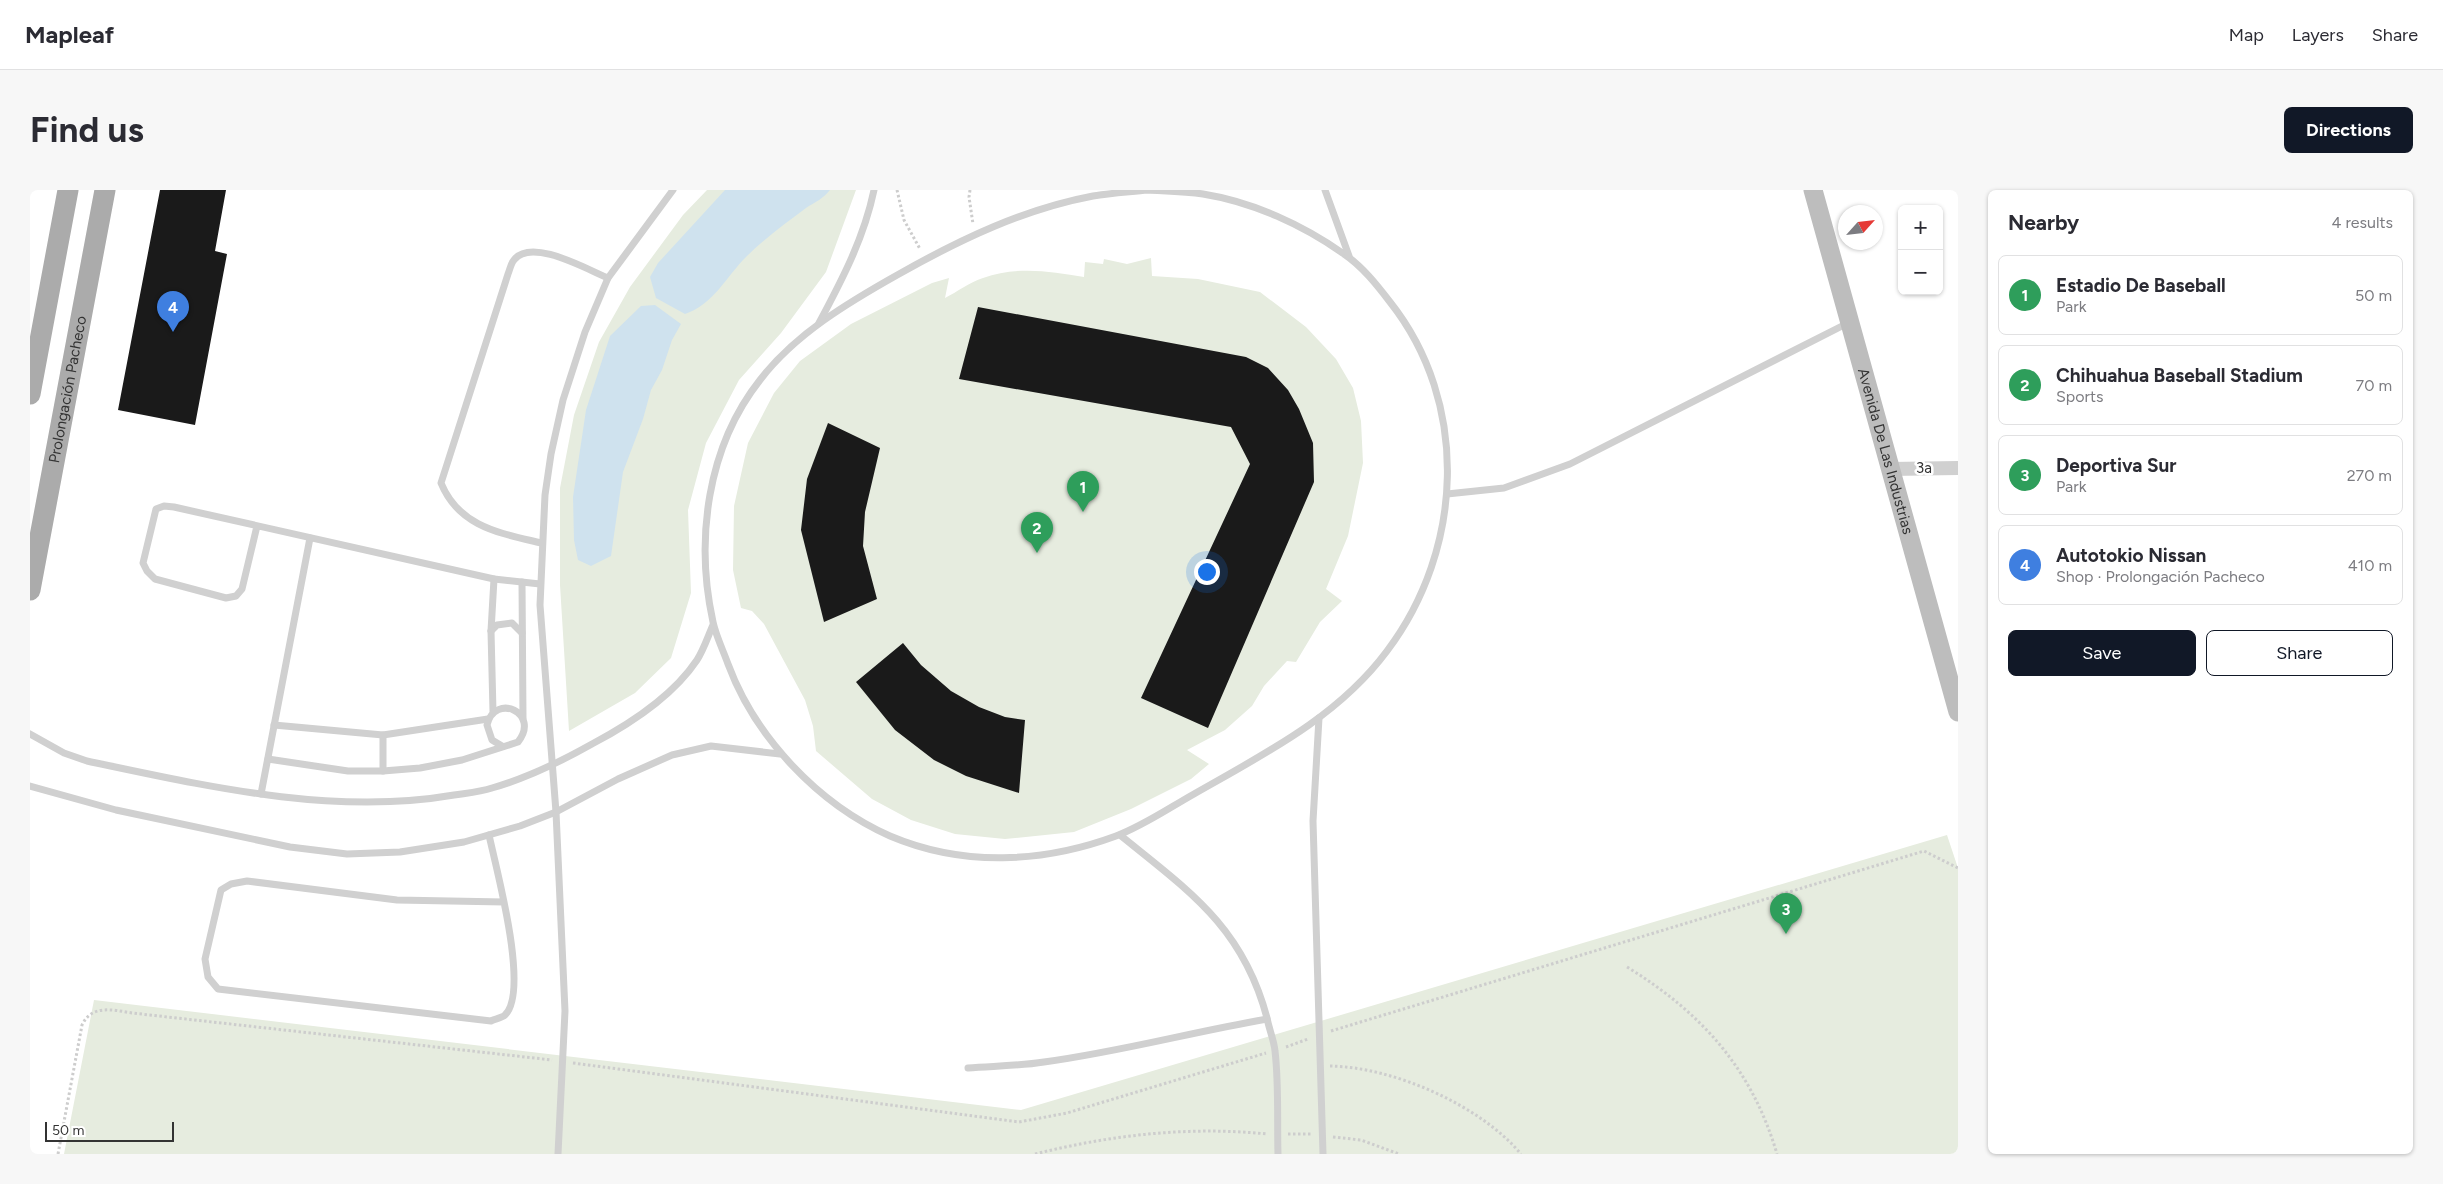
<!DOCTYPE html>
<html lang="en">
<head>
<meta charset="utf-8">
<style>
  :root { --surface:#fff; --page:#f7f7f7; --text:#2b2b33; --muted:#7c7c81; --line:#e1e1e2; --accent:#111827 }
  body { margin:0; font-family:Figtree,sans-serif; background:var(--page); color:var(--text) }
  .controls { position:absolute; right:15px; top:15px; display:grid; overflow:hidden; border-radius:8px; box-shadow:0 1px 4px #0004 }
  .controls button { width:45px; height:45px; display:grid; place-items:center; padding:0; border:0; border-bottom:1px solid var(--line); background:var(--surface); color:var(--text); font:25px sans-serif }
  .compass { position:absolute; left:1808px; top:15px; width:45px; height:45px; border-radius:50%; background:var(--surface); box-shadow:0 1px 4px #0004; rotate:63deg }
  .scale { position:absolute; left:15px; bottom:12px; width:129px; box-sizing:border-box; padding-left:5px; border:2px solid #333; border-top:0; font-size:14px; line-height:18px; white-space:nowrap; color:#333; -webkit-text-stroke:4px #fff; paint-order:stroke }
  .you { position:absolute; left:1176px; top:381px; width:18px; height:18px; margin:-12px; border:4px solid #fff; border-radius:50%; background:#1a73e8; box-shadow:0 0 0 8px #1a73e833 }
  .badge { display:grid; place-items:center; width:32px; height:32px; border-radius:50%; background:var(--accent); color:#fff; font-size:16px; font-weight:700 }
  .pin { position:absolute; translate:-50% -41px; filter:drop-shadow(0 1px 2px #0008) }
  .pin::after { content:''; position:absolute; top:26px; width:18px; height:15px; background:inherit; clip-path:polygon(0 0,100% 0,50% 100%) }
  .list { margin:0; padding:0; list-style:none }
  h2 { display:flex; justify-content:space-between; align-items:center; height:65px; margin:0; padding:0 20px; font-size:21px }
  h2 small { font-size:16px; font-weight:400; color:var(--muted) }
  .list li { display:grid; grid-template-columns:32px 1fr auto; gap:15px; align-items:center; box-sizing:border-box; height:80px; margin:0 10px 10px; padding:0 10px; border:1px solid var(--line); border-radius:8px }
  .list b { display:block; font-size:19px; white-space:nowrap }
  .list p { margin:0; font-size:16px; white-space:nowrap; color:var(--muted) }
  .list em { font-size:16px; font-style:normal; color:var(--muted) }
  .actions { display:flex; gap:10px; padding:15px 20px }
  .actions a { flex:1; padding:11px 0; border:1px solid var(--accent); border-radius:8px; text-align:center; font-size:18px; color:var(--accent) }
  .actions .main { background:var(--accent); color:#fff }
  .map { position:relative; flex:none; width:1928px; height:964px; overflow:hidden; border-radius:8px }
  header { display:flex; align-items:center; gap:30px; box-sizing:border-box; height:70px; padding:0 25px; background:var(--surface); border-bottom:1px solid var(--line) }
  header strong { font-size:24px }
  nav { display:flex; gap:28px; margin-inline-start:auto; font-size:18px }
  .intro { display:flex; align-items:center; justify-content:space-between; box-sizing:border-box; height:120px; padding:0 30px }
  h1 { margin:0; font-size:35px }
  .button { padding:12px 22px; border-radius:8px; background:var(--accent); color:#fff; font-size:18px; font-weight:700 }
  main { display:flex; gap:30px; padding:0 30px }
  aside { flex:1; background:var(--surface); border-radius:8px; box-shadow:0 1px 4px #0004 }
  .map>svg:first-child { display:block }
  .green { fill:#e6ecdf }
  .water { fill:#cfe2ee }
  .building { fill:#1a1a1a }
  .lines { fill:none; stroke-linecap:round; stroke-linejoin:round }
  .path { stroke:#cdcdcd; stroke-width:3; stroke-dasharray:2.5 2.5; stroke-linecap:butt }
  .lane { stroke:#d0d0d0; stroke-width:7 }
  .street { stroke:#d0d0d0; stroke-width:14 }
  .secondary { stroke:#bdbdbd; stroke-width:19 }
  .primary { stroke:#ababab; stroke-width:21 }
  .labels { text-anchor:middle; dominant-baseline:central; stroke-width:5; stroke-linejoin:round; paint-order:stroke }
  .street-label { font-size:15px; fill:#333; stroke:#fff }
</style>
</head>
<body>
<header>
<strong>Mapleaf</strong>
<nav><a>Map</a><a>Layers</a><a>Share</a></nav>
</header>
<div class="intro"><h1>Find us</h1><a class="button">Directions</a></div>
<main>
<div class="map">
<svg width="1928" height="964" viewBox="0 0 1928 964">
  <rect width="100%" height="100%" fill="#fff"/>
  <g class="green">
    <polygon points="677,0 826,0 796,82 751,143 709,190 676,253 658,320 661,403 641,468 605,503 539,541 530,395 530,298 544,225 569,152 600,97 653,25"/>
    <path d="M1121,68l1,18 46,3 62,13 46,35 30,32 17,29 8,33 2,42 -15,73 -22,53 16,12 -22,21 -24,40 -9,-1 -23,25 -12,20 -27,24 -38,20 22,14 -18,15 -60,30 -57,23 -69,7 -50,-5 -44,-14 -39,-21 -56,-48 -3,-25 -8,-26 -41,-76 -12,-13 -11,-3 -8,-38 1,-64 14,-63 26,-50 26,-32 51,-37 81,-41 17,-5 -4,20c12,-6 25,-16 38,-20 33,-12 67,-7 101,-1l1,-15 18,2 1,-5 23,5z"/>
    <polygon points="1917,645 1928,678 1928,964 34,964 64,810 991,920"/>
  </g>
  <g class="water">
    <path d="M695,0h105c-7,9 -15,12 -24,18 -20,15 -42,31 -60,49 -20,20 -33,48 -61,57l-29,-16 -6,-21 8,-14z"/>
    <polygon points="625,115 651,134 642,150 632,180 621,200 613,229 593,282 581,366 561,376 548,370 544,350 543,307 556,220 580,146 611,116"/>
  </g>
  <g class="building">
    <polygon points="130,0 196,0 185,61 197,64 165,235 88,220"/>
    <polygon points="948,117 1216,167 1238,178 1258,200 1269,219 1283,253 1284,292 1178,538 1111,508 1220,274 1201,237 929,189"/>
    <polygon points="798,233 850,258 835,322 833,356 847,409 794,432 771,340 777,289"/>
    <polygon points="873,453 891,475 921,501 949,517 975,527 995,530 989,603 936,586 904,570 865,540 826,492"/>
  </g>
  <g class="lines">
    <g class="path">
      <polyline points="867,0 874,30 890,59"/>
      <polyline points="940,0 939,7 943,34"/>
      <path d="M1597,777c75,46 125,102 150,187"/>
      <polyline points="1301,841 1894,661 1928,678"/>
      <polyline points="1256,857 1278,849"/>
      <polyline points="543,873 989,932 1037,923 1236,863"/>
      <path d="M1300,876c63,1 150,39 191,88"/>
      <polyline points="1258,944 1282,944"/>
      <polyline points="1303,947 1331,950 1369,964"/>
      <path d="M28,964l24,-129c10,-21 31,-15 50,-12l420,47"/>
      <path d="M1005,964c76,-19 154,-28 232,-20"/>
    </g>
    <g class="lane">
      <path d="M1118,0c18,1 37,1 55,4 50,8 100,31 141,60 18,12 33,31 46,48 80,101 74,247 -3,349 -49,66 -123,103 -193,143 -25,14 -51,32 -78,42 -73,27 -153,31 -226,0 -72,-32 -135,-99 -162,-172 -5,-14 -12,-28 -15,-42 -18,-82 -6,-175 47,-242 35,-46 89,-78 139,-106 62,-35 125,-65 194,-78 18,-3 37,-4 55,-6z"/>
      <polyline points="1295,0 1319,66"/>
      <path d="M789,133c23,-43 45,-85 55,-133"/>
      <polyline points="1417,304 1474,298 1540,274 1818,133"/>
      <polyline points="227,336 212,399 206,406 196,408 125,389 117,381 113,373 126,319 134,316 144,317 464,389 510,394"/>
      <path d="M511,353c-41,-10 -82,-16 -100,-60l67,-209c2,-5 3,-11 6,-14 17,-23 74,10 94,18"/>
      <polyline points="492,392 493,528"/>
      <polyline points="461,441 467,435 482,433 492,443"/>
      <polyline points="463,522 461,441 464,389"/>
      <polyline points="1289,528 1283,631 1293,964"/>
      <polyline points="244,535 353,545 458,529"/>
      <path d="M0,544l34,19 23,8c119,25 246,55 367,34 13,-2 26,-3 38,-7 35,-10 68,-26 100,-44 38,-20 81,-48 105,-84 7,-11 11,-24 16,-35"/>
      <polyline points="353,545 353,581"/>
      <path d="M238,569l80,12h35l37,-3 42,-8 56,-18c23,-29 -23,-50 -31,-17l5,15 10,6"/>
      <polyline points="0,596 86,620 260,657 317,664 370,662 434,652 490,636 526,622 588,589 642,565 681,556 750,564"/>
      <polyline points="231,604 280,348"/>
      <path d="M459,645c7,33 41,156 16,180 -3,3 -11,4 -14,6l-273,-32 -10,-12 -3,-18 16,-69 10,-6 16,-3 150,19 107,2"/>
      <path d="M1090,645c69,56 123,92 147,183 2,11 7,22 8,33 4,34 2,69 3,103"/>
      <path d="M938,878c25,-2 51,-2 76,-6 75,-10 148,-30 223,-43"/>
      <polyline points="528,964 535,821 526,622 510,415 515,305 521,264 533,210 555,142 578,88 643,0"/>
    </g>
    <polyline class="street" points="1860,279 1928,278"/>
    <path class="secondary" id="s1" d="M1783,0l145,522"/>
    <g class="primary">
      <polyline points="0,204 38,0"/>
      <path id="s2" d="M0,400l75,-400"/>
    </g>
  </g>
  <g class="labels">
    <g class="street-label">
      <text stroke="none"><textPath href="#s2" startOffset="204">Prolongación Pacheco</textPath></text>
      <text stroke="none"><textPath href="#s1" startOffset="271">Avenida De Las Industrias</textPath></text>
      <text x="1894" y="278">3a</text>
    </g>
  </g>
</svg>
<div class="controls">
<button>+</button>
<button>−</button>
</div>
<svg class="compass" viewBox="-18 -18 36 36"><path d="M0-13l5 13h-10z" fill="#e53935"/><path d="M0 13l5-13h-10z" fill="#7c7c81"/></svg>
<div class="scale">50 m</div>
<div class="you"></div>
<div class="pin badge" style="left:1053px;top:322px;background:#2e9e5b">1</div>
<div class="pin badge" style="left:1007px;top:363px;background:#2e9e5b">2</div>
<div class="pin badge" style="left:1756px;top:744px;background:#2e9e5b">3</div>
<div class="pin badge" style="left:143px;top:142px;background:#3f7fe0">4</div>
</div>
<aside>
<h2>Nearby<small>4 results</small></h2>
<ul class="list">
<li><span class="badge" style="background:#2e9e5b">1</span><div><b>Estadio De Baseball</b><p>Park</p></div><em>50 m</em></li>
<li><span class="badge" style="background:#2e9e5b">2</span><div><b>Chihuahua Baseball Stadium</b><p>Sports</p></div><em>70 m</em></li>
<li><span class="badge" style="background:#2e9e5b">3</span><div><b>Deportiva Sur</b><p>Park</p></div><em>270 m</em></li>
<li><span class="badge" style="background:#3f7fe0">4</span><div><b>Autotokio Nissan</b><p>Shop · Prolongación Pacheco</p></div><em>410 m</em></li>
</ul>
<div class="actions"><a class="main">Save</a><a>Share</a></div>
</aside>
</main>
</body>
</html>
